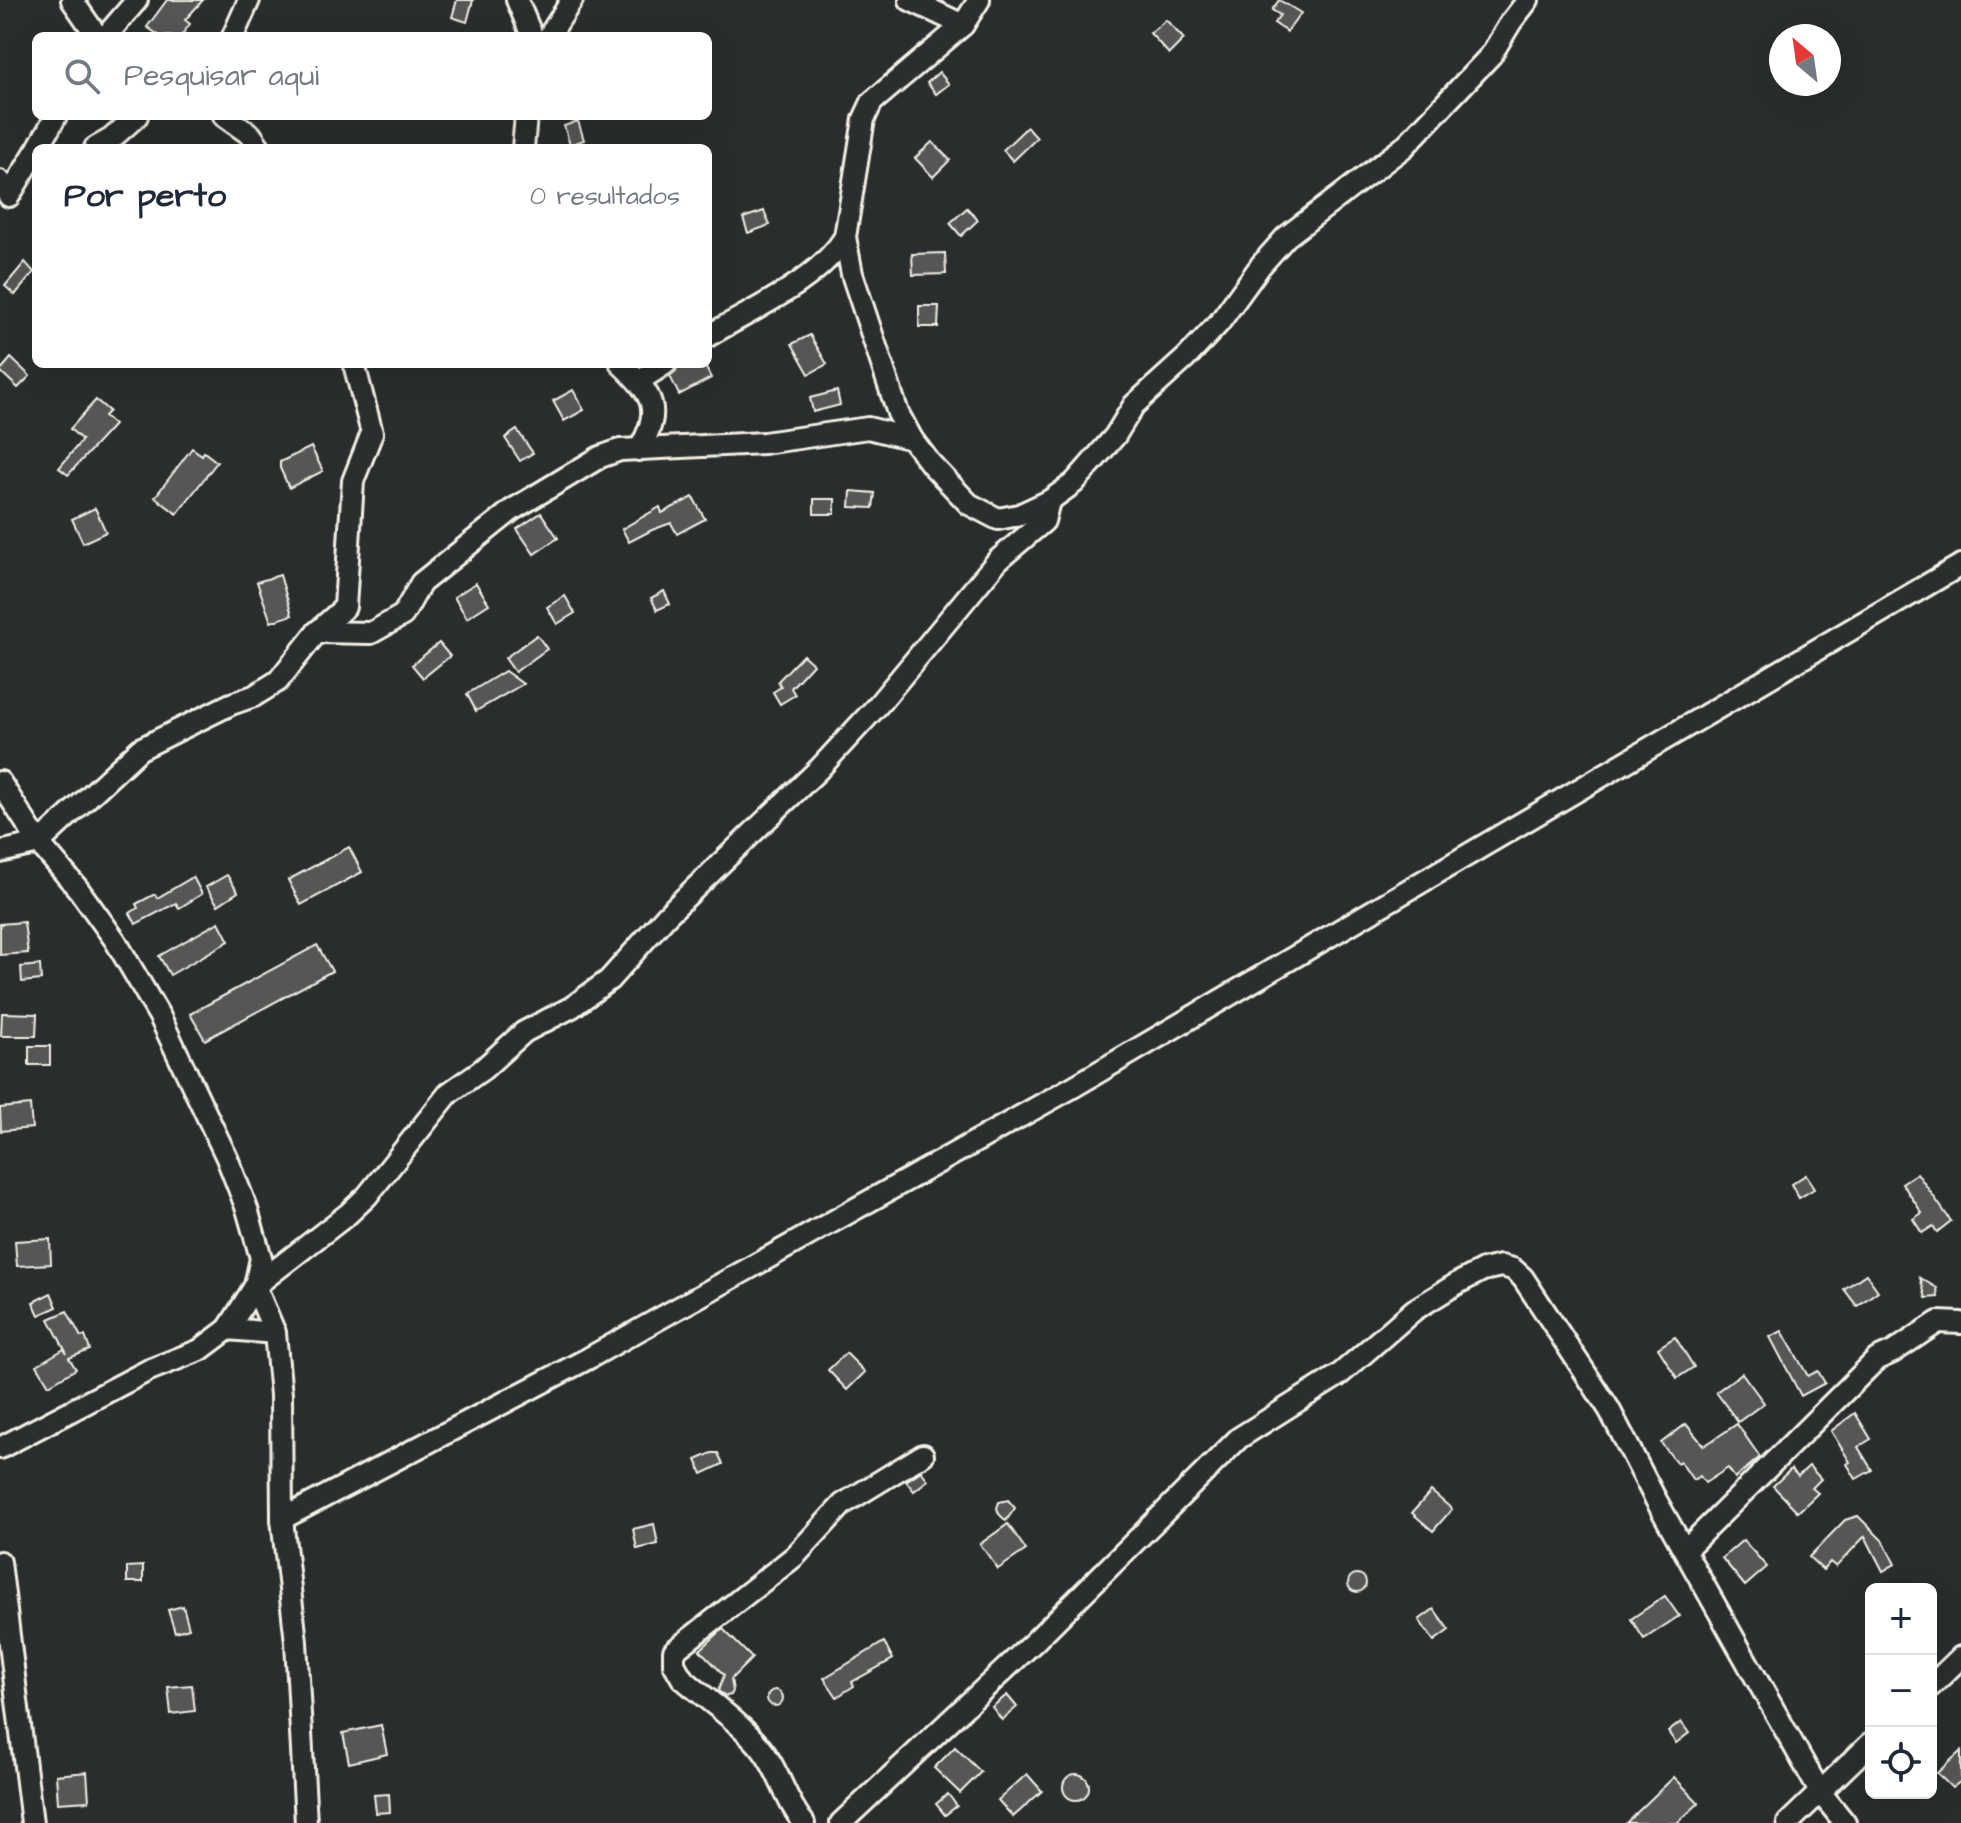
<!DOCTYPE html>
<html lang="pt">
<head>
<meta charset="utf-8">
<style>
  :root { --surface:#fff; --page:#f6f6f7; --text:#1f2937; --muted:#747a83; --line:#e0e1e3 }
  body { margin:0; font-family:"Architects Daughter",sans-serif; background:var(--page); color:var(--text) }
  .controls { position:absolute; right:24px; bottom:24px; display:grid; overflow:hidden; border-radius:12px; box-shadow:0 8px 32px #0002 }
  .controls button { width:72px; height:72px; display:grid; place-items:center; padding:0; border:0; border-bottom:2px solid var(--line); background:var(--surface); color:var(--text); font:40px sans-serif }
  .compass { position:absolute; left:1769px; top:24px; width:72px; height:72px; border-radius:50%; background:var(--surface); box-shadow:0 8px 32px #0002; rotate:331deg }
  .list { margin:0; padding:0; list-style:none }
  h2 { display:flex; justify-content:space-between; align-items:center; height:104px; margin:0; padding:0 32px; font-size:34px }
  h2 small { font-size:26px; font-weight:400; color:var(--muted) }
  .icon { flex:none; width:44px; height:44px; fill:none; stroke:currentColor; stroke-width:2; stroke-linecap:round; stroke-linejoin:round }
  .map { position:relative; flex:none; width:1961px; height:1823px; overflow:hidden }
  .search { position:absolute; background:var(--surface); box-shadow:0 8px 32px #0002; left:32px; top:32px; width:680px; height:88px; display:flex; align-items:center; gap:20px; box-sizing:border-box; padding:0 28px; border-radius:12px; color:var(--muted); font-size:30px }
  .panel { position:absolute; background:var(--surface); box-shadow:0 8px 32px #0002; left:32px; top:144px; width:680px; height:224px; border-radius:12px }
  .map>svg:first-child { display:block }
  .building { fill:#555756; stroke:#f4f1e8; stroke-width:2 }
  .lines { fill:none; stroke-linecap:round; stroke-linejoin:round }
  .minor-casing { stroke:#f4f1e8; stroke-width:26 }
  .minor { stroke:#2a2d2e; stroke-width:20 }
</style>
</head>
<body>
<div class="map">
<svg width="1961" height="1823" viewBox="0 0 1961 1823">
  <rect width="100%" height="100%" fill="#2a2d2e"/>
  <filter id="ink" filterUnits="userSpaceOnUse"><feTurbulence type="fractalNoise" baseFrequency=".0125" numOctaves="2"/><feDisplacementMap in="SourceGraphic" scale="16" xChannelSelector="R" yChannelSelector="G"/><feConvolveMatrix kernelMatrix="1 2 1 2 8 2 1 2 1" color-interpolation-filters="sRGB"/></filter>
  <g filter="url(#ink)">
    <g class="building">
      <polygon points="167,0 203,0 185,20 190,24 181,36 160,36 147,27"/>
      <polygon points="457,0 473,0 467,22 452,17"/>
      <polygon points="1279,0 1301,13 1287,32 1274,23 1280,15 1272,10"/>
      <polygon points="1166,20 1184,39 1169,54 1150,33"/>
      <polygon points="939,72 949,84 936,94 927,83"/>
      <polygon points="578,121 584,140 570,145 564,126"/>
      <polygon points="1027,127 1037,138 1013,161 1003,150"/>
      <polygon points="932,142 950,160 933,177 915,158"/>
      <polygon points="967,208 978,220 961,236 950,223"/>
      <polygon points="764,211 770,225 748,233 743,218"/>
      <polygon points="945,253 946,274 913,275 912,254"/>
      <polygon points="25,262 34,272 15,295 5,286"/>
      <polygon points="919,306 939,306 938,327 919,327"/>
      <polygon points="810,335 827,364 809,374 792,344"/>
      <polygon points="11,358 30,376 18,388 0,371"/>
      <polygon points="678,364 704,364 711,378 679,395 670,376 676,371"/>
      <polygon points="573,390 584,410 564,421 553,401"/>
      <polygon points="837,391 840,405 813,412 810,398"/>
      <polygon points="96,400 109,411 104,416 114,425 68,475 59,468 82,440 70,429"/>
      <polygon points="517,430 533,453 520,461 505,438"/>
      <polygon points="311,447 323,471 289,488 280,468 280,462"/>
      <polygon points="192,448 202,455 204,452 217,462 177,514 155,497"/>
      <polygon points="851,491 875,493 873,508 850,507"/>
      <polygon points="693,497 705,519 677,534 671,523 652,530 629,542 622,529 660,507 662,513"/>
      <rect x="814" y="499" width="21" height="15"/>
      <polygon points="95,508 106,532 83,543 72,519"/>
      <polygon points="541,513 558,538 534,554 517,529"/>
      <polygon points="280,575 292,615 271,622 257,582"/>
      <polygon points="476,583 489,604 467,618 454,597"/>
      <polygon points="664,591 670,604 657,610 651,598"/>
      <polygon points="565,596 575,613 557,624 547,607"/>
      <polygon points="537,635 547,649 515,672 505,658"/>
      <polygon points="439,643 450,656 423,678 412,665"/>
      <polygon points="803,655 813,664 791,688 795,695 780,704 773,692 781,687 778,681"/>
      <polygon points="505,671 523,684 476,711 467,694"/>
      <polygon points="349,847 362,872 301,905 288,880"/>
      <polygon points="227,875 238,892 218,905 206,887"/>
      <polygon points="193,877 202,894 179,908 176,903 136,924 130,913 138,908 136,904 155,894 157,898"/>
      <polygon points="24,922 28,953 0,955 0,924"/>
      <polygon points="219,922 229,941 170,975 159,956"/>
      <polygon points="317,945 332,971 205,1040 190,1014"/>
      <polygon points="40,965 41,980 22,982 21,967"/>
      <polygon points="2,1013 37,1014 36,1036 1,1036"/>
      <rect x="29" y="1046" width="21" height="19"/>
      <polygon points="30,1105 32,1128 1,1131 0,1108"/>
      <polygon points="1917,1173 1951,1221 1937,1232 1933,1226 1922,1233 1913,1219 1922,1213 1902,1183"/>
      <polygon points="1806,1175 1814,1189 1799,1198 1791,1184"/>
      <polygon points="50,1239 51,1264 17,1266 15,1241"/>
      <polygon points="1866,1274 1878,1291 1857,1306 1844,1289"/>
      <polygon points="1920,1278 1937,1288 1938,1297 1926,1298"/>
      <polygon points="51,1293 57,1307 39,1315 33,1302"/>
      <polygon points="67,1311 81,1337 85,1336 90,1350 69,1358 76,1369 49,1385 37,1365 64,1349 67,1354 49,1319"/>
      <polygon points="1782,1331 1808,1376 1818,1371 1825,1383 1801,1396 1770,1337"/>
      <polygon points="1675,1337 1694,1367 1677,1378 1658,1348"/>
      <polygon points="846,1353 865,1372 847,1390 828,1370"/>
      <polygon points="1742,1373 1764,1403 1738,1422 1716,1392"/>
      <polygon points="1855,1413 1871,1439 1858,1447 1872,1470 1856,1479 1847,1464 1850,1462 1831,1431"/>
      <polygon points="1686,1424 1704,1446 1737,1424 1760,1457 1735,1478 1728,1468 1705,1483 1700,1476 1693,1480 1680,1461 1677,1463 1661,1443"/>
      <polygon points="712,1453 718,1453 723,1464 702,1474 696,1460"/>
      <polygon points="1809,1466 1821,1479 1812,1488 1818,1493 1798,1512 1773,1486 1791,1469 1798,1476"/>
      <polygon points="921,1471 928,1480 914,1491 906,1481"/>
      <polygon points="1431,1491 1452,1509 1433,1531 1412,1513"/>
      <polygon points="1008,1500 1015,1508 1006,1521 999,1514 997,1508 999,1502"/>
      <polygon points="1858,1516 1883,1541 1895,1564 1883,1571 1865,1536 1836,1567 1830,1562 1823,1570 1809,1557 1845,1520"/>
      <polygon points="654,1524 658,1544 637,1549 633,1529"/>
      <polygon points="1008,1524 1026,1550 998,1569 980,1544"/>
      <polygon points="1743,1540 1767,1567 1745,1586 1722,1558"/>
      <polygon points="143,1566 143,1582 127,1582 127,1567"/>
      <circle cx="1357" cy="1583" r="9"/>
      <polygon points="1665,1596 1679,1616 1644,1639 1631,1619"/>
      <polygon points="183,1606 189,1628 175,1632 168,1610"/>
      <polygon points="1434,1609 1449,1630 1434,1641 1419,1620"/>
      <polygon points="723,1629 752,1658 731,1679 733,1691 731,1695 726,1696 718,1691 724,1675 700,1650"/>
      <polygon points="884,1642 893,1659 852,1682 854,1686 837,1697 824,1678"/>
      <polygon points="192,1685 195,1711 171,1714 168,1687"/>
      <circle cx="775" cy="1698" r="8"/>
      <polygon points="1007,1695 1017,1707 1002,1720 992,1707"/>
      <polygon points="1681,1722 1689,1733 1676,1743 1668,1732"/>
      <polygon points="381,1725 387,1754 349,1763 343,1733"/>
      <polygon points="955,1747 981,1772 960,1793 934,1768"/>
      <polygon points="1961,1751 1961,1781 1952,1788 1937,1773"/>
      <polygon points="87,1772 89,1801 58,1803 56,1775"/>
      <polygon points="1027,1774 1042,1791 1013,1817 998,1800"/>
      <circle cx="1076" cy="1787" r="13"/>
      <polygon points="1674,1777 1699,1803 1677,1823 1626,1823"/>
      <polygon points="389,1794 390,1812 376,1813 374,1795"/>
      <polygon points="948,1794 957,1806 945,1815 936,1804"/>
    </g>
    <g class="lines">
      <g class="minor-casing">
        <g id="minor">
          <polyline points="72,0 97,36"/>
          <polyline points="517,0 532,36"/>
          <polyline points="910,0 963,25"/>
          <polyline points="979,0 963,25 872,102 864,119 845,237 852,274 898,413 912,439 931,464 969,504 998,519 1019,515 1049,501"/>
          <polyline points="106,36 137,0"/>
          <polyline points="233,36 249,0"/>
          <polyline points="549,36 572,0"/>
          <polyline points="224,116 251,135 260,148"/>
          <polyline points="38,148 56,116"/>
          <polyline points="95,148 111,139 137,116"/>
          <polyline points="523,148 526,116"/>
          <polyline points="0,181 9,196 36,151"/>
          <path d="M708,336c45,-27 109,-54 137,-99"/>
          <path d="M621,364c32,31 42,45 18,86"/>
          <polyline points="639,381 665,364"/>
          <polyline points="317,632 371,633 403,615 421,583 512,510 600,457 620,450 764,443 868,428 912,439"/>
          <polyline points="0,782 39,843 79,890 115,940 160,1017 227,1158 247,1209 261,1258 255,1286 275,1333 281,1395 282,1519 296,1642 306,1823"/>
          <polyline points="0,852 39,843 140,749 231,704 254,696 278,681 317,632 345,607 353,481 372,433 354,364"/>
          <polyline points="228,1329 275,1333"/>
          <polyline points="0,1448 149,1370 200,1350 228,1329 255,1286 348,1214 367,1196 449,1093 483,1069 524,1032 572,1007 609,980 667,915 819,769 878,705 998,560 1044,521 1049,501 1074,483 1115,436 1134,405 1186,358 1219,323 1261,265 1286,237 1404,147 1491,55 1511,22 1528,0"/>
          <polyline points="282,1519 589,1358 1073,1087 1961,565"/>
          <polyline points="1685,1550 1877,1359 1893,1352 1938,1322 1961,1323"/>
          <polyline points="0,1562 32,1823"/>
          <polyline points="1931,1686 1961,1657"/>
          <path d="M804,1823c-19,-22 -24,-52 -43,-75 -19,-24 -55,-49 -79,-70l-8,-14v-13l121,-95 48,-52 80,-49"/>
          <polyline points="841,1823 1034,1642 1239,1438 1339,1375 1414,1310 1458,1283 1483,1270 1501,1266 1513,1269 1523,1278 1609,1409 1656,1500 1820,1792 1845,1823"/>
          <polyline points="1788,1823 1871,1743"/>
        </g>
      </g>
      <use href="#minor" class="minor"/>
    </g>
  </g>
</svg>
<div class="controls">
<button>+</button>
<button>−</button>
<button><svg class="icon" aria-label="locate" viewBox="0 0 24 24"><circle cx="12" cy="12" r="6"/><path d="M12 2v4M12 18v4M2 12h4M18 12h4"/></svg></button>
</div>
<svg class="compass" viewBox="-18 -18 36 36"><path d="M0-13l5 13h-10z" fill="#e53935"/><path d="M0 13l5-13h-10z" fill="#747a83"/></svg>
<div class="search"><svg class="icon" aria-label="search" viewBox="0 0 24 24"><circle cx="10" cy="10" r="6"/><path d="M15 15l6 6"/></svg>Pesquisar aqui</div>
<section class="panel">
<h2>Por perto<small>0 resultados</small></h2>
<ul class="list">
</ul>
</section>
</div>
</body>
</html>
